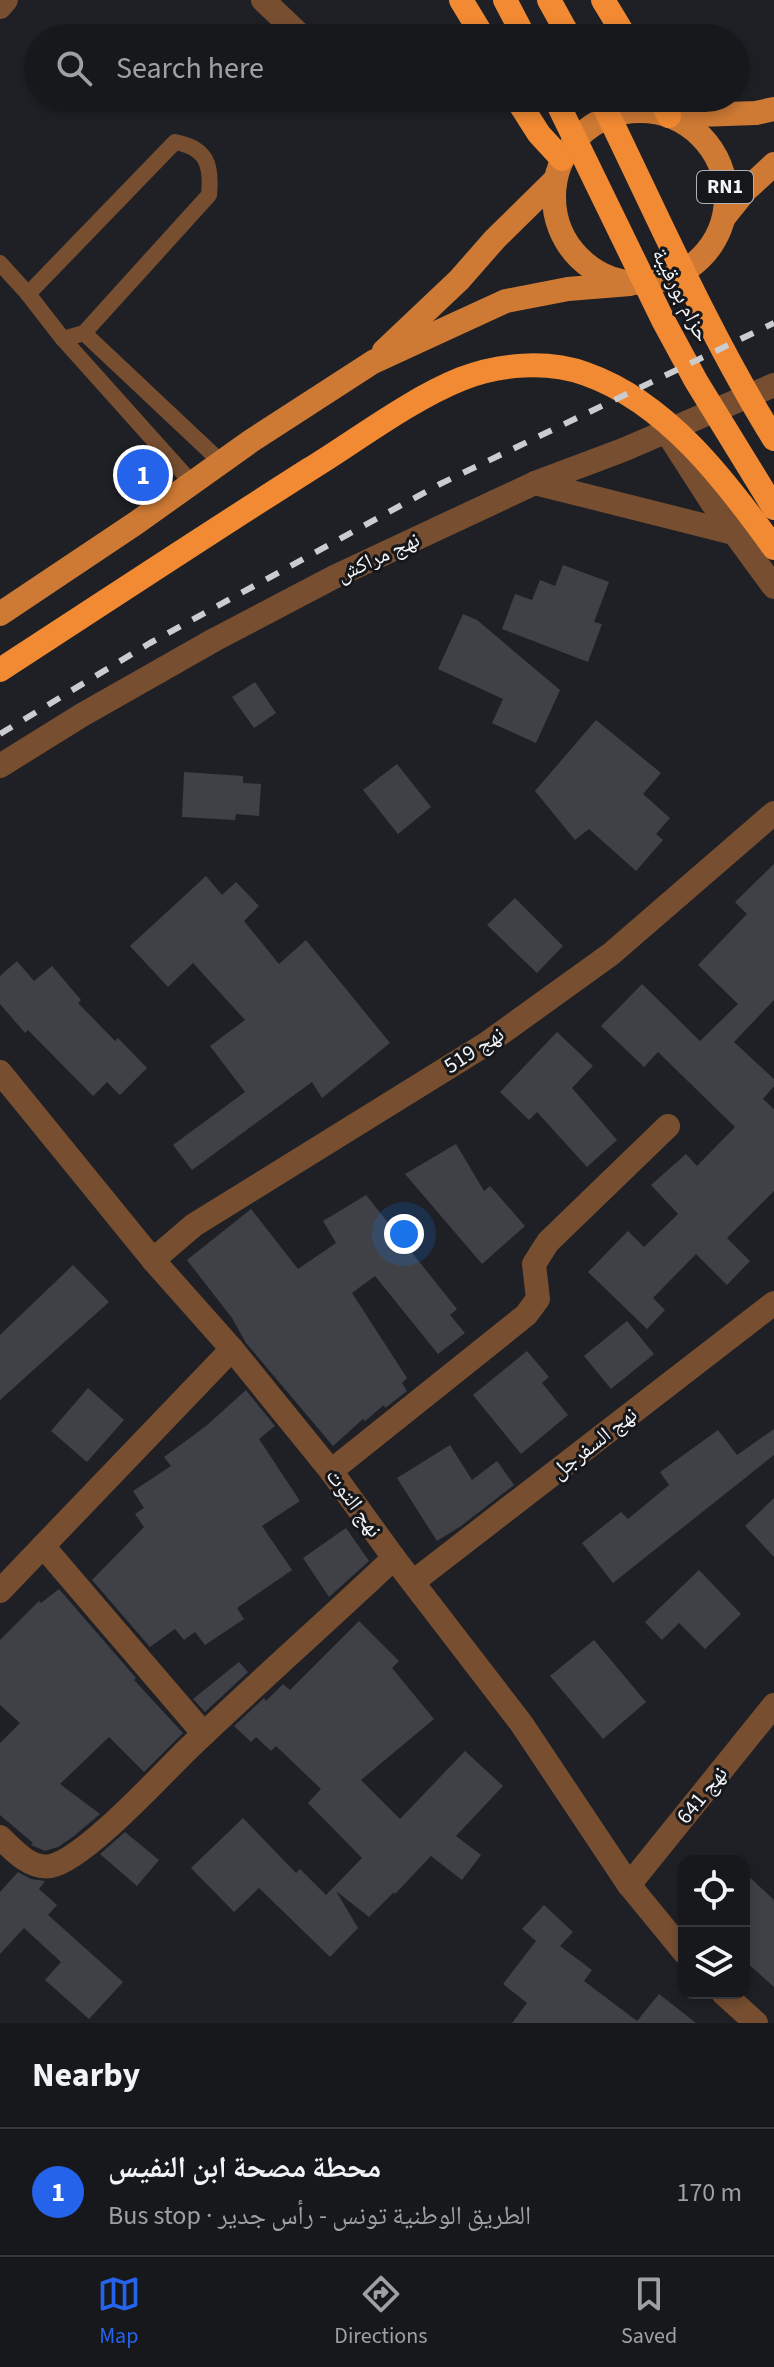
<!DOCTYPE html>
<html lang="en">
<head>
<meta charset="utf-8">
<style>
  :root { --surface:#17181c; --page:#242529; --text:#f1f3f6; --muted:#9ea0a3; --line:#36373b; --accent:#2563eb }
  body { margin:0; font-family:"Source Sans 3","Noto Naskh Arabic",sans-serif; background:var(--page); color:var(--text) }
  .controls { position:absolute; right:24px; bottom:24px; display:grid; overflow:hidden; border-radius:16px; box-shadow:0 4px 12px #0003 }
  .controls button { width:72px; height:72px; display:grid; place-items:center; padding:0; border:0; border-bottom:2px solid var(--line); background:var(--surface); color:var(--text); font:40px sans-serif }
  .you { position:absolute; left:404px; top:1234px; width:28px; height:28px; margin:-20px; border:6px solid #fff; border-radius:50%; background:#1a73e8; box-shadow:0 0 0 12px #1a73e833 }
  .badge { display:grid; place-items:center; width:52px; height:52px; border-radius:50%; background:var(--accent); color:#fff; font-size:26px; font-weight:700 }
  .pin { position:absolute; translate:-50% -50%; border:4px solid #fff; box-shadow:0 2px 8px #0006 }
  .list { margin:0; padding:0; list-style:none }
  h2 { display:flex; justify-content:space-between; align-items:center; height:104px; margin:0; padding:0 32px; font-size:34px }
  h2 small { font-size:26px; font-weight:400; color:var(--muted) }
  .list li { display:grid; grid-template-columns:52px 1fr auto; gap:24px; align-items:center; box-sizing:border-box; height:128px; padding:0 32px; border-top:2px solid var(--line) }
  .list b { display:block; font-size:30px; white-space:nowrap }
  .list p { margin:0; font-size:26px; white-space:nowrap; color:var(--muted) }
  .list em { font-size:26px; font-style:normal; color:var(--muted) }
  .icon { flex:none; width:44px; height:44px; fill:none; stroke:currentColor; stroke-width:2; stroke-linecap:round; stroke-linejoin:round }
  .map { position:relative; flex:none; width:774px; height:2023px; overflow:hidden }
  .search { position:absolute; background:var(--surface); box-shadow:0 4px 12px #0003; left:24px; right:24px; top:24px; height:88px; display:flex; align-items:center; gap:20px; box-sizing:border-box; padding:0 28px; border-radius:44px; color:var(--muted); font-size:30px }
  .sheet { height:232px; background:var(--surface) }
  nav { display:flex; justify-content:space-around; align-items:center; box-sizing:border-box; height:112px; border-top:2px solid var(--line); background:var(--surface); font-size:22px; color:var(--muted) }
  nav a { display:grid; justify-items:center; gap:4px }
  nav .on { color:var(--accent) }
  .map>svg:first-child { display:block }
  .building { fill:#3f4146 }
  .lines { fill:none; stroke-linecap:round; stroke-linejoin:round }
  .lane { stroke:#774e30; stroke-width:16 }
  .street { stroke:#774e30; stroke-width:24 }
  .primary { stroke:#ce7a34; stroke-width:24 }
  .highway { stroke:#f18a32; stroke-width:24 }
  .rail { stroke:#cbccd0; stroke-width:6; stroke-dasharray:14 14; stroke-linecap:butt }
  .labels { text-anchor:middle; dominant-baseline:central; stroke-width:6; stroke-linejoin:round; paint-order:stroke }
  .shield { fill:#15171b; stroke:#b0b2b6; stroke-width:2 }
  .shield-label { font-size:20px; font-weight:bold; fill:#f3f4f8 }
  .street-label { font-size:22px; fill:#f3f4f8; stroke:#15171b }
</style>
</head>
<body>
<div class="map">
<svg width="774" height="2023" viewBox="0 0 774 2023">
  <rect width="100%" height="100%" fill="#1f2025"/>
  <g class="building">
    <polygon points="563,565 609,582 594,622 602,624 588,662 502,629 515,594 532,600 540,580 555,586"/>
    <polygon points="463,614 477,620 560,690 536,743 492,723 503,699 438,669"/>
    <polygon points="255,682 276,713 254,728 232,697"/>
    <polygon points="596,720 661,773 643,794 670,818 656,834 663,840 636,871 589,829 575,840 535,791"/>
    <polygon points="397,764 431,807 398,834 363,790"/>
    <polygon points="184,772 243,776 243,783 261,784 259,816 236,814 235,820 182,817"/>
    <polygon points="774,864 774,1000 734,1042 774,1079 774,1086 763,1099 774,1109 774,1191 727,1238 750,1261 727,1285 696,1254 653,1298 665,1310 647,1329 588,1272 628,1231 644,1247 678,1214 651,1185 686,1154 697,1166 735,1127 658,1052 644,1067 601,1026 642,984 700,1041 738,1004 698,965 747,914 735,902"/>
    <polygon points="206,876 222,895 236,882 259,906 244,921 279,964 306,940 390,1043 322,1098 312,1082 192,1170 173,1145 245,1092 210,1046 245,1020 193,963 168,987 130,946"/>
    <polygon points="515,898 563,946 537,973 487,925"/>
    <polygon points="17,961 34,981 52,966 81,1000 78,1003 115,1041 118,1038 147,1068 120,1095 107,1082 93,1096 28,1030 25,1033 0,1004 0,976"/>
    <polygon points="557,1032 593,1066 572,1088 617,1140 587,1167 537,1112 529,1120 500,1092"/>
    <polygon points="456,1144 484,1191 490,1186 525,1226 482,1264 405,1174"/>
    <polygon points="366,1195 457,1309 450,1315 465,1333 438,1354 375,1276 352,1293 407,1378 402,1383 407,1391 385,1408 384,1405 365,1421 363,1419 333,1446 246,1343 232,1318 187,1260 251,1209 298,1269 336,1243 323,1221"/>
    <polygon points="73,1265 109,1302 0,1400 0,1335"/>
    <polygon points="627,1321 654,1354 611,1389 584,1356"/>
    <polygon points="527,1351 549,1377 542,1383 568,1415 521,1454 473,1395"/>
    <polygon points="88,1388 124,1420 87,1462 51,1431"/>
    <polygon points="246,1390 275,1426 259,1439 300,1501 262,1526 292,1570 237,1608 244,1619 205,1645 195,1632 184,1640 175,1629 150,1647 92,1580 144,1527 135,1514 144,1508 133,1491 171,1466 164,1457 206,1426"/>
    <polygon points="774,1429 774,1455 613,1583 582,1543 621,1512 628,1519 669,1485 660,1472 718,1430 737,1455"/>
    <polygon points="450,1445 472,1480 497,1461 514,1485 461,1526 437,1541 397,1478"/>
    <polygon points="774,1498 774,1557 745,1526"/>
    <polygon points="346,1528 369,1561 329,1597 303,1558"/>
    <polygon points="699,1570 741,1614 705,1649 679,1623 662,1640 645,1622"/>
    <polygon points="59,1589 136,1678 134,1680 183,1733 144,1772 109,1737 60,1784 100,1814 74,1836 58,1847 45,1851 31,1845 33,1843 0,1815 0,1743 20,1723 0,1705 0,1640 39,1601 41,1603"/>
    <polygon points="359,1621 399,1661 392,1668 434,1719 361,1780 400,1819 465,1751 503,1786 456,1836 481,1855 462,1880 431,1856 395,1894 394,1892 369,1917 336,1891 358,1928 330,1957 259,1888 234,1912 191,1868 243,1818 296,1873 300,1869 326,1895 362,1858 308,1803 321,1789 276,1746 271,1751 256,1737 251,1742 234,1726 264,1698 266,1701 283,1684 290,1690"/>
    <polygon points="594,1640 646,1702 603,1739 550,1676"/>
    <polygon points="239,1662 248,1672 205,1712 193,1699"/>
    <polygon points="125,1832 159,1860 137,1886 100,1854"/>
    <polygon points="18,1872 31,1879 45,1881 39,1889 57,1905 48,1915 123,1982 89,2019 45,1980 61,1962 24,1928 0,1954 0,1892"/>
    <polygon points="744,1872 774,1900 774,1987 744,1960"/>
    <polygon points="544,1905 573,1932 560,1946 592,1970 584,1981 637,2021 659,1994 696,2023 512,2023 527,2003 503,1984 536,1941 522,1929"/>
  </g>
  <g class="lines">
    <g class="lane">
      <path d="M0,263l28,31 147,-152c32,6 37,23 34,53l-125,138 -21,6"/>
      <polyline points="28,294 63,339 192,483"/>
      <polyline points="84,333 221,462"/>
    </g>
    <g class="street">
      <polyline points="263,0 302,37"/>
      <polyline points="0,7 6,0"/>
      <polyline points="666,431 713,504 774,587"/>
      <polyline points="535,483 734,533"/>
      <polyline points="0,766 82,715 214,640 334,577 535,483 623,450 774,385"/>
      <polyline points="0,1072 153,1260 232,1349 331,1471 394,1558 521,1723 629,1885 684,1952"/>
      <polyline points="153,1260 194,1225 486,1044 611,954 774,813"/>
      <polyline points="331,1471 526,1315 538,1299 534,1264 548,1242 668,1126"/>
      <polyline points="43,1546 204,1734"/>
      <polyline points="413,1582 774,1303"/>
      <polyline points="0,1591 232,1349"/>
      <path d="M0,1837c13,13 31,33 51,29 34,-7 110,-91 138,-118 67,-64 137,-126 205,-190"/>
      <polyline points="629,1885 774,1705"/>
      <polyline points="723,1993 756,2023"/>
    </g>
    <g class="primary">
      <circle cx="640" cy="197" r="86"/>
      <polyline points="669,116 756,113 774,109"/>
      <polyline points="725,216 746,190 774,164"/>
      <polyline points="384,351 459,280 495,239 555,180"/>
      <polyline points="0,614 136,523 251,441 373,362 506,301 568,289 630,284"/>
    </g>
    <g class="highway">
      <polyline points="461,0 484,38"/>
      <polyline points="505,0 525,38"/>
      <polyline points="549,0 570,38"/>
      <polyline points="603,0 626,38"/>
      <polyline points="516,98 539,134 562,159"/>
      <polyline points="555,98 663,320 696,381 774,508"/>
      <path d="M600,98c56,114 107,233 174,341"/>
      <polyline points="659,98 669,116"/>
      <path d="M0,670c103,-67 206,-135 310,-201 47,-29 101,-70 151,-90 38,-15 86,-19 125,-5 80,28 140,107 188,174"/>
    </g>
    <polyline class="rail" points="0,734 150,643 440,484 774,323"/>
  </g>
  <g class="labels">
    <rect class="shield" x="697" y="171" width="56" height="32" rx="6"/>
    <g class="shield-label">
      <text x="725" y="187">RN1</text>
    </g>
    <g class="street-label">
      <text transform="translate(681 295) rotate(63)">حزام بورقيبة</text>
      <text transform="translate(378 557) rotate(-25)">نهج مراكش</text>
      <text transform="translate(474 1050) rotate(-33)">نهج 519</text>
      <text transform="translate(594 1443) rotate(-38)">نهج السفرجل</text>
      <text transform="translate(354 1503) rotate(54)">نهج التوت</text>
      <text transform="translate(702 1795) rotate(-51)">نهج 641</text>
    </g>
  </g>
</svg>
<div class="controls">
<button><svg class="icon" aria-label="locate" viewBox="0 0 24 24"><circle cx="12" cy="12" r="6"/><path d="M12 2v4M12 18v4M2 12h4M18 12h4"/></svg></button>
<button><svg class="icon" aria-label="layers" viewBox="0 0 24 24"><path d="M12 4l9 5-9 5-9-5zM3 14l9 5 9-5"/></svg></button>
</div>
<div class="you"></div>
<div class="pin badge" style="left:143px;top:475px">1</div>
<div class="search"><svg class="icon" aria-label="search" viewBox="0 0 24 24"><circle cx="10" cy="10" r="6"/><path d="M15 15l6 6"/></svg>Search here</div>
</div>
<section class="sheet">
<h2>Nearby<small></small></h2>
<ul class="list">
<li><span class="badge">1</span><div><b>محطة مصحة ابن النفيس</b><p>Bus stop · الطريق الوطنية تونس - رأس جدير</p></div><em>170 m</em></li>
</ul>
</section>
<nav>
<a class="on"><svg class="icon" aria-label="map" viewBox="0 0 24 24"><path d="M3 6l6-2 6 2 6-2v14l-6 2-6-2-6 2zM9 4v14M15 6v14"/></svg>Map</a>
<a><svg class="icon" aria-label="directions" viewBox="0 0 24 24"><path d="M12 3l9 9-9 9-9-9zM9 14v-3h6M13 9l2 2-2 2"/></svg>Directions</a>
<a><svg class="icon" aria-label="saved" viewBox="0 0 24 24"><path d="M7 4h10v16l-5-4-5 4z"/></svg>Saved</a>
</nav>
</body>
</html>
